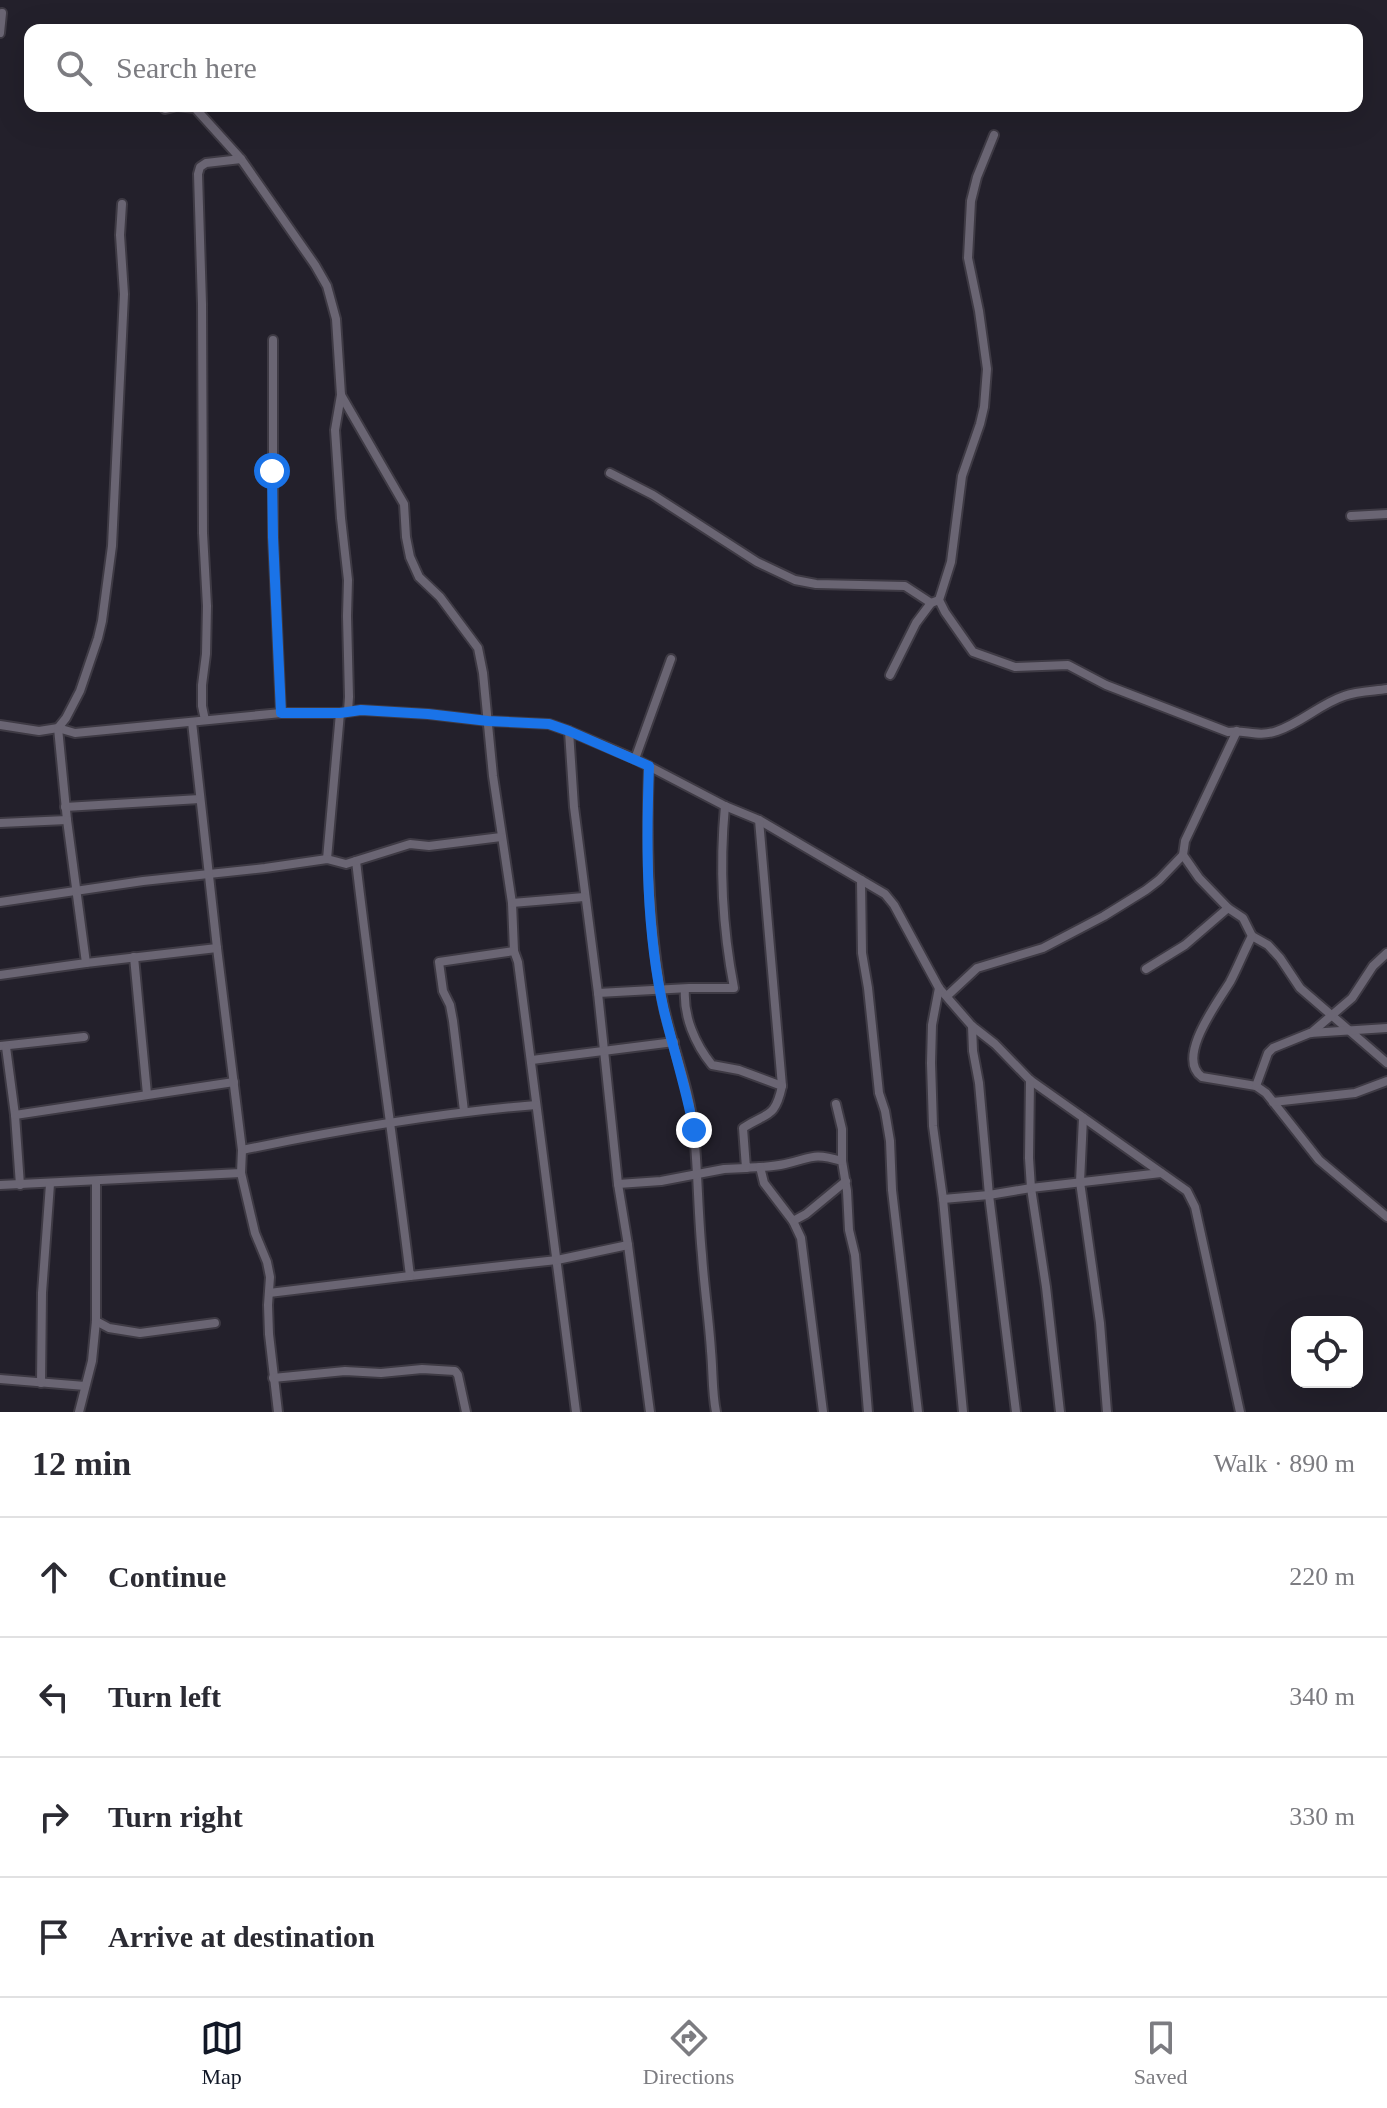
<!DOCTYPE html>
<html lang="en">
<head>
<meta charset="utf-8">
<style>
  :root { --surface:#fff; --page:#f7f7f7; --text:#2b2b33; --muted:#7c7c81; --line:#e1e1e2; --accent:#111827 }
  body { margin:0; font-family:Georgia,serif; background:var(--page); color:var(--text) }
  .controls { position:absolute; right:24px; bottom:24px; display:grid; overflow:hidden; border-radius:16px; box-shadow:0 8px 32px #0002 }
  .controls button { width:72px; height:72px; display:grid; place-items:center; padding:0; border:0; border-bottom:2px solid var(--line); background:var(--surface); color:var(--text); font:40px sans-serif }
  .stop { position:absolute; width:24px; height:24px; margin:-18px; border:6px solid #1a73e8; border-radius:50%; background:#fff }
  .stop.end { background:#1a73e8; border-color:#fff; box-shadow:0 2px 8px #0008 }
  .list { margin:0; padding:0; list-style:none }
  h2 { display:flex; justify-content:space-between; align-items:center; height:104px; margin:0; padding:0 32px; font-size:34px }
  h2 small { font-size:26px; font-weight:400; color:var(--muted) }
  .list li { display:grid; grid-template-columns:52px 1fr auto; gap:24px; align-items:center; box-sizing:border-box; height:120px; padding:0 32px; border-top:2px solid var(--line) }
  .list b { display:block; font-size:30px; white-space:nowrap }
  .list em { font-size:26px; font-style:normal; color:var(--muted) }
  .icon { flex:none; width:44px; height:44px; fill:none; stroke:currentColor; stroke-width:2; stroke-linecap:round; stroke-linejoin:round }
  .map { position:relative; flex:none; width:1387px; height:1412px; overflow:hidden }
  .search { position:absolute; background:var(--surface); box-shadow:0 8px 32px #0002; left:24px; right:24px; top:24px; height:88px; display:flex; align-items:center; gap:20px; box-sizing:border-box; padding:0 28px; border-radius:16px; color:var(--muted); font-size:30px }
  .sheet { height:584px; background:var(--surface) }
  nav { display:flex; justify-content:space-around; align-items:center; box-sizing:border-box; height:112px; border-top:2px solid var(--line); background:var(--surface); font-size:22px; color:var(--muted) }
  nav a { display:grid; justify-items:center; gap:4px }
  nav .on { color:var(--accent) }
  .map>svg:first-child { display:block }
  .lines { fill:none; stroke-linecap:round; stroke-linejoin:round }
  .minor-casing { stroke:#3e3a44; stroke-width:12 }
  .minor { stroke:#6a6573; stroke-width:8 }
  .route { stroke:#1a73e8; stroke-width:10 }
</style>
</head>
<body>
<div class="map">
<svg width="1387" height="1412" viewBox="0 0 1387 1412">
  <rect width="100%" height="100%" fill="#23202b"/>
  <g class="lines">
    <g class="minor-casing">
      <g id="minor">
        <polyline points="0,33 2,13"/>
        <polyline points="161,106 165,109 177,106 195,108 241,159 315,265 327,286 336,319 341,395 404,504 406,537 410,557 419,577 440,597 478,648 483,673 493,776 512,903 514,951 518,962 576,1412"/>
        <path d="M994,135l-17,42 -6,24 -3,57 11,53 8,58 -3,38 -4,17 -18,52 -11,86 -12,38 6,12 28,40 42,15 53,-2 38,20 122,47c17,-3 29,6 49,-1 24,-8 43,-27 67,-35 13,-5 29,-5 43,-7"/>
        <polyline points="273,340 273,537 281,713"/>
        <polyline points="341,395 335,430 341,518 348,580 347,616 349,697 348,711"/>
        <polyline points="610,473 653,495 757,562 795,580 816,584 905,586 931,603 939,600"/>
        <polyline points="1351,516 1387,514"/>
        <polyline points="890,675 916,623 931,603"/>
        <polyline points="205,720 202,706 202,685 206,654 207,606 203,533 202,304 198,174 200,167 206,163 241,159"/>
        <polyline points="0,725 39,731 58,728 75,733 281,713 340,713 361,710 428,714 488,721 549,724 569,731 635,759 725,806 759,820 885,894 894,905 939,988 972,1026 995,1044 1030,1080 1187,1191 1195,1207 1240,1412"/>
        <polyline points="569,731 574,807 598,993 618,1184 628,1245 650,1412"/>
        <polyline points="635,759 671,659"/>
        <path d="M649,766c-3,79 -1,159 14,237 9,43 27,85 31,130 4,40 4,81 8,122 2,32 7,64 9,96 2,21 1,41 5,61"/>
        <polyline points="65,807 200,799"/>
        <path d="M759,820l23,266c-7,33 -15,26 -39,42l3,40c12,-1 26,-1 39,-4 27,-6 27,-12 57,-3l5,30 2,39 6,25 13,157"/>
        <polyline points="0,823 67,820 58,728 66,718 80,691 98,638 102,621 112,546 124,294 120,235 122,204"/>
        <polyline points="327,859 340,713"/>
        <path d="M356,861c16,138 37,276 54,415l147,-16 71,-15"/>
        <polyline points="861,880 862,953 868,988 879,1093 885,1111 890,1141 892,1190 918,1412"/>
        <polyline points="0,902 143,881 265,868 327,859 346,864 410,844 429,846 501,837"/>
        <polyline points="512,903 584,897"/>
        <polyline points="1228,908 1199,878 1183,855 1185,841 1237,731"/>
        <polyline points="1252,936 1268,945 1280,958 1300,988 1387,1063"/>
        <polyline points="134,957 147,1094"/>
        <polyline points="86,963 217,948"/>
        <path d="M1146,969l39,-24 43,-37 15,10 9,18c-8,15 -14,31 -22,46 -12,20 -55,76 -28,95l54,9 10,7 53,67 68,57"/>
        <polyline points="0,975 86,963 67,820"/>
        <polyline points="939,988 932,1025 931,1063 933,1126 943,1199 963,1412"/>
        <path d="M685,989c-2,27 10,55 27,76l27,5 43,16"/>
        <path d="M598,993l91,-5h45c-12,-62 -15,-119 -9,-182"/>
        <polyline points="947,996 977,968 1043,948 1104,916 1146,890 1159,880 1183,855"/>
        <polyline points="972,1026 973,1051 979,1083 989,1195 1016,1412"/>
        <polyline points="1311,1033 1352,998 1373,966 1387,953"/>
        <polyline points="0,1046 84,1037"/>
        <polyline points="6,1047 15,1115 20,1185"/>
        <polyline points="532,1060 674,1042"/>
        <polyline points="1030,1080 1029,1158 1031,1188 1046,1287 1060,1412"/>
        <polyline points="1256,1086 1268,1053 1273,1048 1310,1033 1387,1028"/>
        <polyline points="1273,1102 1355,1093 1387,1081"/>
        <polyline points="836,1104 842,1129 842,1161"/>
        <polyline points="464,1111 453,1021 450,1005 443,991 439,962 514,951"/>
        <polyline points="15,1115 234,1082"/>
        <polyline points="1083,1118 1080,1182 1100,1323 1107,1412"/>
        <path d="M242,1150c97,-20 195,-37 294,-45"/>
        <polyline points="760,1167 764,1183 793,1221 801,1238 823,1412"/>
        <polyline points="241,1173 255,1233 267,1262 270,1277 268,1305 269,1334 278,1412"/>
        <polyline points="618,1184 661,1181 724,1169 746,1168"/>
        <polyline points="0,1185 241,1173 242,1150 217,948 192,722"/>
        <polyline points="943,1199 989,1195 1031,1188 1161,1173"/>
        <polyline points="793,1221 806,1214 846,1181"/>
        <polyline points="269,1293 410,1276"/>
        <polyline points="96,1321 109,1328 140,1333 215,1323"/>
        <polyline points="273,1378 345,1371 381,1373 422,1369 455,1371 458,1375 466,1412"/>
        <polyline points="0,1379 85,1386"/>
        <polyline points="41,1383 42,1293 50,1184"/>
        <polyline points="79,1412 92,1361 96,1321 96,1181"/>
      </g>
    </g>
    <use href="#minor" class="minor"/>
  </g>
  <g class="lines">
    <path class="route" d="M272,471l1,66 8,176h59l21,-3 67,4 60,7 61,3 20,7 80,35c-3,81 -3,165 15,245 10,40 22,78 30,119"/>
  </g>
</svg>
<div class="controls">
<button><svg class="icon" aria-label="locate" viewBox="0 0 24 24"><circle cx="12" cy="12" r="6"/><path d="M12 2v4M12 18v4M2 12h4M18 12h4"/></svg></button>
</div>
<div class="stop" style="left:272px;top:471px"></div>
<div class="stop end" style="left:694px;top:1130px"></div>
<div class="search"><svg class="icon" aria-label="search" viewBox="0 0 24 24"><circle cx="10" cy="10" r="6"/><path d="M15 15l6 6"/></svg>Search here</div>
</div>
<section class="sheet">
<h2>12 min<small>Walk · 890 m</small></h2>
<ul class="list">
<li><svg class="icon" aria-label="ahead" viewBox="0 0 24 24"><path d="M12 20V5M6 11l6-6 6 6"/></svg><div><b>Continue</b></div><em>220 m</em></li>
<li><svg class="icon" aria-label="left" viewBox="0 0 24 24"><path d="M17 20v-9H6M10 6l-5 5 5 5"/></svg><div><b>Turn left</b></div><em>340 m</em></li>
<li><svg class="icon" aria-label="right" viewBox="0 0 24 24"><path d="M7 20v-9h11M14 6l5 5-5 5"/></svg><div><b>Turn right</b></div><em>330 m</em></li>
<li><svg class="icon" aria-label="arrive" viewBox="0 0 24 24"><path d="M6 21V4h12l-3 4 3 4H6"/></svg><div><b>Arrive at destination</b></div></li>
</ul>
</section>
<nav>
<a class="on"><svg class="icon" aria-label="map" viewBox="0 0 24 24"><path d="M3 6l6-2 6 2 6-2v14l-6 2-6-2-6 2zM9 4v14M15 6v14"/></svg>Map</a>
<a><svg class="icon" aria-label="directions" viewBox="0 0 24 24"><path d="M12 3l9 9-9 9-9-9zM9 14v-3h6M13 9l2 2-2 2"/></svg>Directions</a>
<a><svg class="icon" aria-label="saved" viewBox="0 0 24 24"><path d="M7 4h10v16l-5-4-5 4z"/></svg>Saved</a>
</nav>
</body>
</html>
